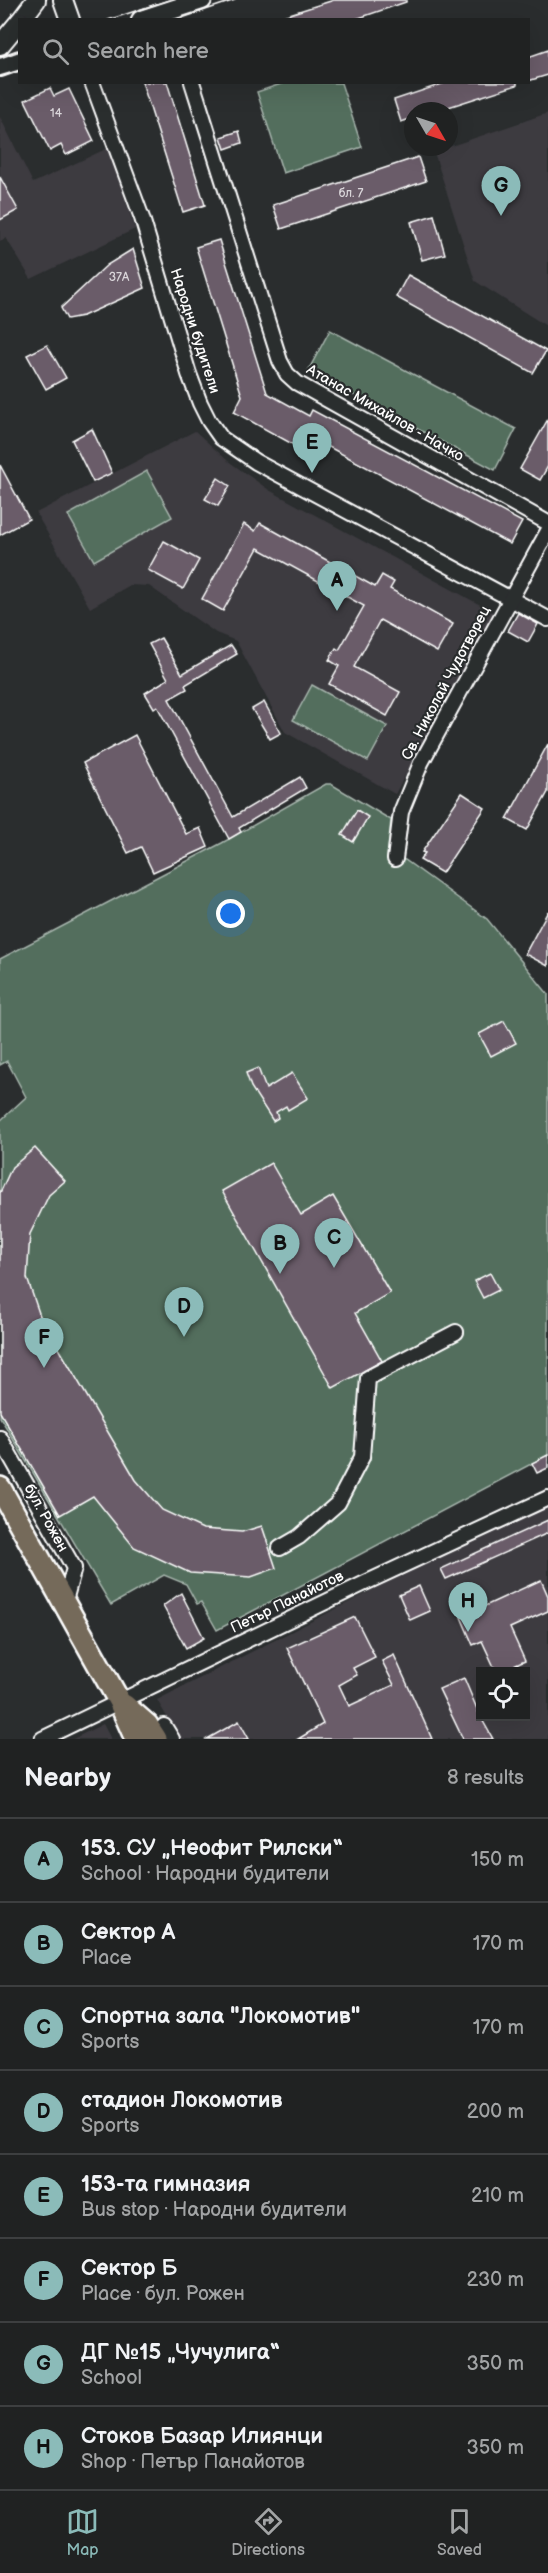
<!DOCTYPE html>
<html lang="en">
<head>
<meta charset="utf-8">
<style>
  :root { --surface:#202222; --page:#282a2a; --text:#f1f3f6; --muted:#a2a4a5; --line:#3d3f40; --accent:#8bbbb9 }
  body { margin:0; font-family:"Balsamiq Sans",sans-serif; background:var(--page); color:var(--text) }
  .controls { position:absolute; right:18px; bottom:18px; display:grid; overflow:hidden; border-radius:0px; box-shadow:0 6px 24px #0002 }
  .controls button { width:54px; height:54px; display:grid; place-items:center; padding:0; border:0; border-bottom:2px solid var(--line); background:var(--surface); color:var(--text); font:30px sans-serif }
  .compass { position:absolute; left:404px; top:102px; width:54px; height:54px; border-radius:50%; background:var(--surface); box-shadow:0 6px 24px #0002; rotate:129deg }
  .you { position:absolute; left:231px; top:914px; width:21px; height:21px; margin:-15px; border:4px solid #fff; border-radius:50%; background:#1a73e8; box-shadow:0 0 0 9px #1a73e833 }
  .badge { display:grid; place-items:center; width:39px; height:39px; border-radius:50%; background:var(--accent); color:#111; font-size:20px; font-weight:700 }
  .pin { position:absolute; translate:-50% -50px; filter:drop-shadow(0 2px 3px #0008) }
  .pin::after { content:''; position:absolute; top:32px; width:21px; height:18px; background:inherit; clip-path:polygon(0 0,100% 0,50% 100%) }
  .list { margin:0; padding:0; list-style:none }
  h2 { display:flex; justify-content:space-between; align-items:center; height:78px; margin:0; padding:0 24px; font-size:26px }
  h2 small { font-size:20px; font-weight:400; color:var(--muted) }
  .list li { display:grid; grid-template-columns:39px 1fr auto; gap:18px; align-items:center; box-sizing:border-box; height:84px; padding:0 24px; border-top:2px solid var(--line) }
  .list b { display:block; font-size:22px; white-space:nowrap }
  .list p { margin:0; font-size:20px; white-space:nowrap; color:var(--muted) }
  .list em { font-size:20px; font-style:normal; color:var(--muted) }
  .icon { flex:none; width:33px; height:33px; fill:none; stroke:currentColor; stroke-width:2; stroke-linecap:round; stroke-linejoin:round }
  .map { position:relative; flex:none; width:548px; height:1739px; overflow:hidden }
  .search { position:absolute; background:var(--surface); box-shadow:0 6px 24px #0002; left:18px; right:18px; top:18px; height:66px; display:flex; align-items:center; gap:15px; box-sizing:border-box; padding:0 21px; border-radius:0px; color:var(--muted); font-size:22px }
  .sheet { height:750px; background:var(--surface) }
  nav { display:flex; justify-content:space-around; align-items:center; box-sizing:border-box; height:84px; border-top:2px solid var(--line); background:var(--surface); font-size:16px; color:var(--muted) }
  nav a { display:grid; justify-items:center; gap:3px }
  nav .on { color:var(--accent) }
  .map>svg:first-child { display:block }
  .built { fill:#3d3b40; fill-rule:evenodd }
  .green { fill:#526e5d; stroke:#a8b6ae; stroke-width:1.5 }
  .building { fill:#6a5c69; stroke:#fff; stroke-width:1.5 }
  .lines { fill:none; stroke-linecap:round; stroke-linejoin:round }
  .street-casing { stroke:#fff; stroke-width:18 }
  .secondary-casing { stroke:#fff; stroke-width:22 }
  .primary-casing { stroke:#fff; stroke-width:26 }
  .street { stroke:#2a2d2e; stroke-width:14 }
  .secondary { stroke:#2a2d2e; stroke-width:18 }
  .primary { stroke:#746a5a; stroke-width:21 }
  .tram { stroke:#fff; stroke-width:1.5 }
  .labels { text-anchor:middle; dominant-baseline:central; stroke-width:4.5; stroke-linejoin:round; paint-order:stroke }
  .number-label { font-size:12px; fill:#dad6da }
  .street-label { font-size:15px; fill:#fff; stroke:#2a2d2e }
</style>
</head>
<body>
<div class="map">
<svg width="548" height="1739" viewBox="0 0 548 1739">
  <rect width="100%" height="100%" fill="#2a2d2e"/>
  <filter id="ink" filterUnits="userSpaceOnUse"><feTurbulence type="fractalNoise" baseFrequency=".0167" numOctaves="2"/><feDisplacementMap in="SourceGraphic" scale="12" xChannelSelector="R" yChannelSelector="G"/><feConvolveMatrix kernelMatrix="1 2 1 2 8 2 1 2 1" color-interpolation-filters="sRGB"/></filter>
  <g filter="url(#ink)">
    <g class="built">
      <polygon points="548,113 548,327 475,281 434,152"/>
      <polygon points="0,117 33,183 108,148 135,229 31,279 6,238 0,241"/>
      <polygon points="195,431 228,461 269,490 495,613 395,794 285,732 236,641 216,633 149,586 130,585 90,608 36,513"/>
      <path d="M548,1498v241h-368l-23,-39 212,-108 -4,-9zM480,1672h46v44h-46z"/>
      <polygon points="103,1724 111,1739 73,1739"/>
    </g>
    <g class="green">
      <polygon points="287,82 341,83 362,147 283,173 257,92"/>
      <polygon points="330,330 516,429 495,470 308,371"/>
      <polygon points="147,471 172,517 94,561 68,515"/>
      <polygon points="312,685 387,726 368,761 293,720"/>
      <polygon points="326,784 331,784 391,820 387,858 405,860 487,919 548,994 548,1455 217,1630 201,1602 197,1604 186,1584 164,1575 111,1605 0,1417 0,1121 26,1097 7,1061 0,1065 0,959 222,843"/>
    </g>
    <g class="building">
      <polygon points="334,0 406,0 406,2 353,20 281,20 280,17"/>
      <polygon points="548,50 548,75 528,81 528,57"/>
      <polygon points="142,82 167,82 205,205 183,212"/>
      <polygon points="448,82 517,82 517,85 436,111 413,111 413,118 401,122 394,100"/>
      <polygon points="50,88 54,96 69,89 94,141 66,155 61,145 50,151 25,100"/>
      <polygon points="239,131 242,143 225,149 221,137"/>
      <polygon points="418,157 426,181 281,229 273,205"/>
      <polygon points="0,177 18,210 0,220"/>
      <polygon points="434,215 445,254 422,260 411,222"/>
      <polygon points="219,240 267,393 309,416 312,410 522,522 510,544 301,432 294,445 234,412 242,396 196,247"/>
      <polygon points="133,249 145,288 83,316 67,319 61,308 107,265"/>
      <polygon points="408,275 546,351 533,373 396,297"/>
      <polygon points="47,345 66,378 46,389 27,355"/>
      <polygon points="548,419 548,466 540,480 520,469"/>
      <polygon points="92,429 112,473 93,482 72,440"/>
      <polygon points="0,465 29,519 0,535"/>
      <polygon points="218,478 230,486 218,506 205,499"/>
      <polygon points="260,523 375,587 382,575 394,582 390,589 453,624 437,652 380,620 354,667 400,692 387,716 329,684 339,666 329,660 336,648 339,650 364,606 258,548 223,611 202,599 244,524 255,531"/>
      <polygon points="164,541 199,560 183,589 148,570"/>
      <polygon points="518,613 538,624 528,642 508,631"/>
      <polygon points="161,638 182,674 231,645 237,654 185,685 187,689 169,699 233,817 300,777 306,788 239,828 241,832 229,839 157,706 154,708 145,693 168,679 149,644"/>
      <polygon points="264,702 281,733 270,739 252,709"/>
      <polygon points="135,735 186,834 200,828 208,847 153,872 141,847 128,853 83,763"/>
      <polygon points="548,744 548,792 527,830 507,819"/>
      <polygon points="462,793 485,808 442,873 420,860 425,853 422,852"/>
      <polygon points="357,810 368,817 353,842 342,835"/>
      <polygon points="548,911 548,966 525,954"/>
      <polygon points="504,1021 516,1043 491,1056 479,1034"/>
      <polygon points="258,1068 266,1089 292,1073 308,1098 288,1110 286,1106 276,1112 278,1118 273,1121 251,1087 246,1073"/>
      <polygon points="35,1148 65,1181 49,1195 30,1234 27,1278 40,1316 136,1480 162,1510 203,1529 242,1532 262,1526 276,1568 251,1577 190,1573 134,1547 93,1496 60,1515 0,1412 0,1193 12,1167"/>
      <polygon points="271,1163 301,1215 333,1196 390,1293 355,1313 382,1361 333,1388 222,1191"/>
      <polygon points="490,1273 499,1290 483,1298 474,1281"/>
      <polygon points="548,1455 548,1468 537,1473 532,1463"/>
      <polygon points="548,1520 548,1533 446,1579 441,1569"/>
      <polygon points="541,1580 548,1596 548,1611 510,1628 525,1661 502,1671 496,1671 482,1641 473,1645 461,1617"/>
      <polygon points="419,1586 430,1611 410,1620 399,1595"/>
      <polygon points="181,1593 204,1638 186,1648 163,1606"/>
      <polygon points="355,1617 375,1657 353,1668 357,1675 339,1685 349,1706 394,1685 382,1661 394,1655 432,1739 298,1739 323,1724 287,1648"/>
      <polygon points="464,1678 480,1716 493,1739 463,1739 439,1689"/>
      <polygon points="239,1721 249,1739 207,1739"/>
    </g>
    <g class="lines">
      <g class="street-casing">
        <g id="street">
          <polyline points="92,82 142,218 189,374 200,403 209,421 221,438 256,462 548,619"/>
          <polyline points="192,82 280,361 287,374 297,383 548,523"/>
          <polyline points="395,859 401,812 421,763 548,531"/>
          <polyline points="0,1438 74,1568 65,1601"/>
          <polyline points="280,1548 299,1537 338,1503 362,1457 368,1378 456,1332"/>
          <polyline points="164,1726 172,1739"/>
          <polyline points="42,1739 365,1583 548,1498"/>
        </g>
      </g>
      <g class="secondary-casing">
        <g id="secondary">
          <polyline points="63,0 70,20"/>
          <polyline points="21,20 36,0"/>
          <polyline points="141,20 202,0"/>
          <polyline points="0,45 20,21"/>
          <polyline points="0,67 20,60"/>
        </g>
      </g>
      <g class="primary-casing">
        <g id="primary">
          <polyline points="0,1488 119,1701 136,1739"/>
          <polyline points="124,1705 147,1725 156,1739"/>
        </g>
      </g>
      <use href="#street" class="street"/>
      <use href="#secondary" class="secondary"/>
      <use href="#primary" class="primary"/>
      <g class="tram">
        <polyline points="108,20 169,0"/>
        <polyline points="176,20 235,0"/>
        <polyline points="0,58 20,51"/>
        <polyline points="0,76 20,70"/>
      </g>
    </g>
  </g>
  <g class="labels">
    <g class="number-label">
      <text x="56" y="113">14</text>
      <text x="351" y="193">бл. 7</text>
      <text x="119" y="277">37А</text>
    </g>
    <g class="street-label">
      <text transform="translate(195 331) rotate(72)">Народни будители</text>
      <text transform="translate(385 413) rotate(30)">Атанас Михайлов - Начко</text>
      <text transform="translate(446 683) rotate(-62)">Св. Николай Чудотворец</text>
      <text transform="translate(46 1518) rotate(61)">бул. Рожен</text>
      <text transform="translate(287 1602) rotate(-26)">Петър Панайотов</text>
    </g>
  </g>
</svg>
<div class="controls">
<button><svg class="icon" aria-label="locate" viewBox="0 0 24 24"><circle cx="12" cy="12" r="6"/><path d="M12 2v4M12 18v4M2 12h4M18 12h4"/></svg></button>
</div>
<svg class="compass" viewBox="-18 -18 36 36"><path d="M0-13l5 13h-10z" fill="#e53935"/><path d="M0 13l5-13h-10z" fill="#a2a4a5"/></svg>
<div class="you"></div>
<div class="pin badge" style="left:337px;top:611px">A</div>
<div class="pin badge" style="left:280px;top:1274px">B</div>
<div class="pin badge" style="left:334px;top:1268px">C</div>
<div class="pin badge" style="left:184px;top:1337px">D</div>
<div class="pin badge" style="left:312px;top:473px">E</div>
<div class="pin badge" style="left:44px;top:1368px">F</div>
<div class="pin badge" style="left:501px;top:216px">G</div>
<div class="pin badge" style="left:468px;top:1632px">H</div>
<div class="search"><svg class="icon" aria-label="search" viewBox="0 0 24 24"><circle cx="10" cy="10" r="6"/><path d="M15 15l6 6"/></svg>Search here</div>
</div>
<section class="sheet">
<h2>Nearby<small>8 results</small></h2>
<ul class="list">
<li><span class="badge">A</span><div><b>153. СУ „Неофит Рилски“</b><p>School · Народни будители</p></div><em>150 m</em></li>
<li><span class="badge">B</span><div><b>Сектор А</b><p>Place</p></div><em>170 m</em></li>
<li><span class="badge">C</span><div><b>Спортна зала &quot;Локомотив&quot;</b><p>Sports</p></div><em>170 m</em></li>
<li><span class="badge">D</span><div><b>стадион Локомотив</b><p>Sports</p></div><em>200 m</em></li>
<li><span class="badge">E</span><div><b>153-та гимназия</b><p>Bus stop · Народни будители</p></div><em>210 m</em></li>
<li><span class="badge">F</span><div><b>Сектор Б</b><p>Place · бул. Рожен</p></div><em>230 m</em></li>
<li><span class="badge">G</span><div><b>ДГ №15 „Чучулига“</b><p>School</p></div><em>350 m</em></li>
<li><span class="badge">H</span><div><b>Стоков Базар Илиянци</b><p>Shop · Петър Панайотов</p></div><em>350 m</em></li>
</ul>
</section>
<nav>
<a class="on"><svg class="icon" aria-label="map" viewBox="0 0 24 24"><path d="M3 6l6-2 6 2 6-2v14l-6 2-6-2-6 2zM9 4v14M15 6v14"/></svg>Map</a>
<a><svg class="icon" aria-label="directions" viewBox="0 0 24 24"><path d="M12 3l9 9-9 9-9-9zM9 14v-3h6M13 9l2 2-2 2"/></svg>Directions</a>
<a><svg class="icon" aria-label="saved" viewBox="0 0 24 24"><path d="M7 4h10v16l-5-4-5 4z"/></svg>Saved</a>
</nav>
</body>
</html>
